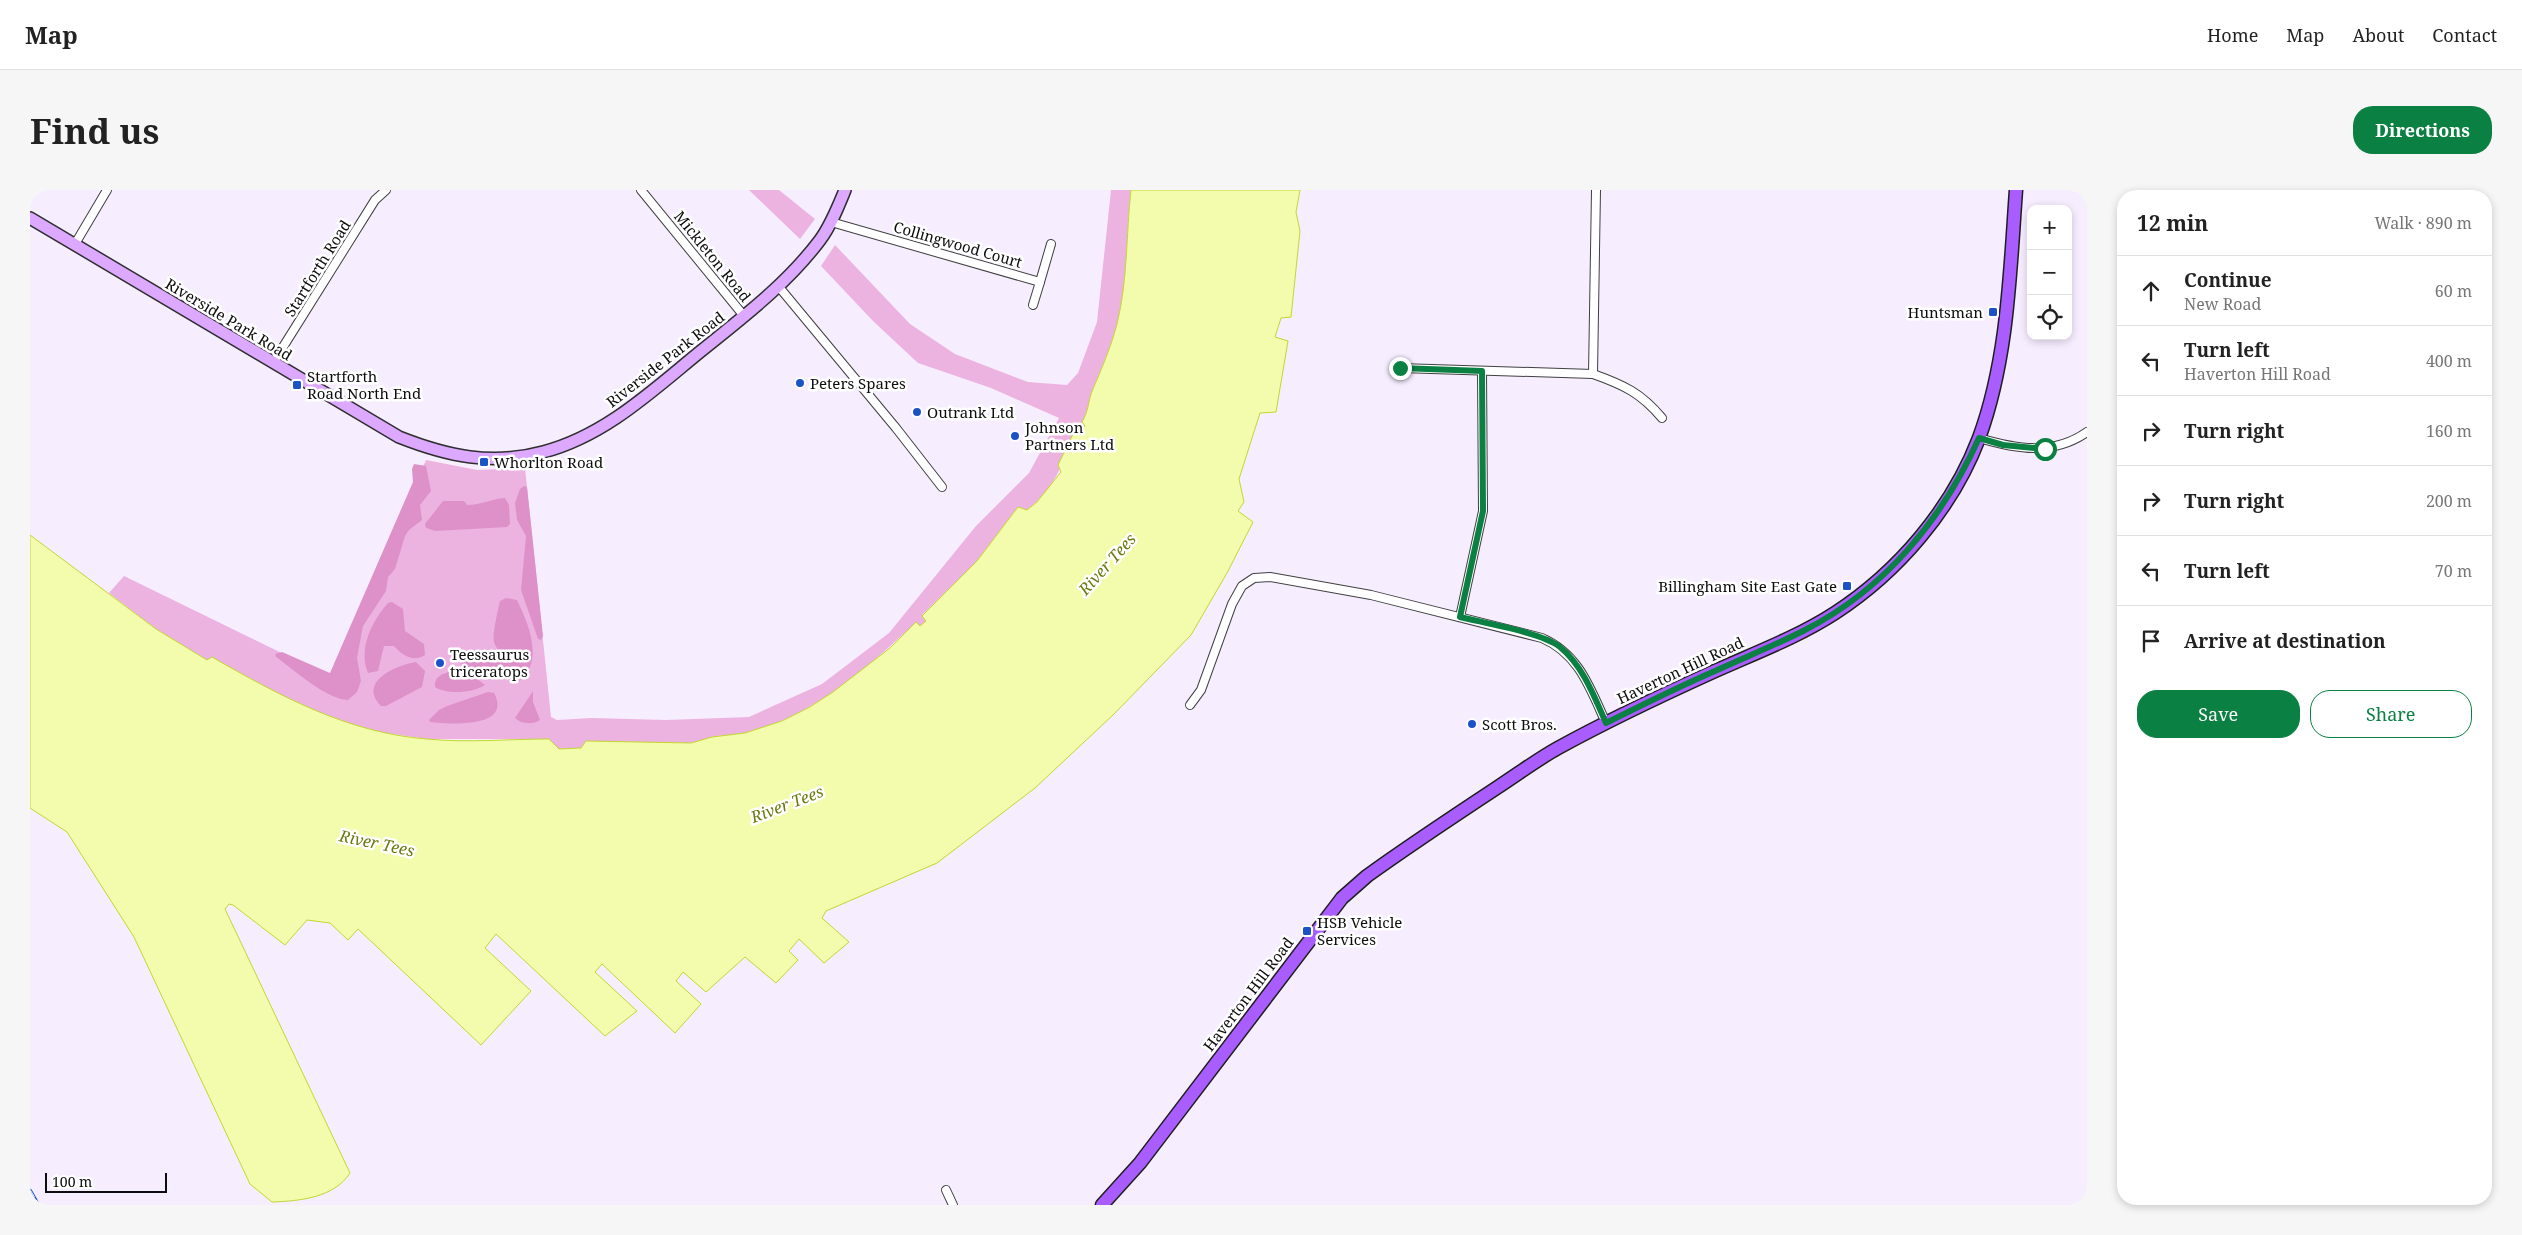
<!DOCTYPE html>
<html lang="en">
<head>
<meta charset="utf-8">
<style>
  :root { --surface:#fff; --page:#f6f6f6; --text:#222; --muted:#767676; --line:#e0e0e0; --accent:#0b8043 }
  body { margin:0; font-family:"Noto Serif",serif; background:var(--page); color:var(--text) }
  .controls { position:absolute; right:15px; top:15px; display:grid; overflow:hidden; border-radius:10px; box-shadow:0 2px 8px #0003 }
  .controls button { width:45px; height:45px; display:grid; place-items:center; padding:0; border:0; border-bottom:1px solid var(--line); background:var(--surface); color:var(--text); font:25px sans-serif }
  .scale { position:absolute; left:15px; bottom:12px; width:122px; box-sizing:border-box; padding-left:5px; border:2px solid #0d0d0d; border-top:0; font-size:14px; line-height:18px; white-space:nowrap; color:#0d0d0d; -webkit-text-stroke:4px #fff; paint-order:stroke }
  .stop { position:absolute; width:15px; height:15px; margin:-11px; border:4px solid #0b8043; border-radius:50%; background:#fff }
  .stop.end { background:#0b8043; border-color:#fff; box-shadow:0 1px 5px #0008 }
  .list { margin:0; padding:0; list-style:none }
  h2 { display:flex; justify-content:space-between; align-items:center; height:65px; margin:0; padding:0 20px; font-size:21px }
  h2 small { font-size:16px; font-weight:400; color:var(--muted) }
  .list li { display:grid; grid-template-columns:32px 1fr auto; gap:15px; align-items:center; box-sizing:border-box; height:70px; padding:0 20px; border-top:1px solid var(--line) }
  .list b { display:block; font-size:19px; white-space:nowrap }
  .list p { margin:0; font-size:16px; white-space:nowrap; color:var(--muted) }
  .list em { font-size:16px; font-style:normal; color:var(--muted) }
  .actions { display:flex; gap:10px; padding:15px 20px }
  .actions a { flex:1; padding:11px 0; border:1px solid var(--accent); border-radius:20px; text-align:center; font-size:18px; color:var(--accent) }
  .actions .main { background:var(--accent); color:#fff }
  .icon { flex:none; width:28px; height:28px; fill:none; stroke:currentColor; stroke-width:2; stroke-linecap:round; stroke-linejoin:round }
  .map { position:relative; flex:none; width:2057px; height:1015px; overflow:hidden; border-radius:20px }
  header { display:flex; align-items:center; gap:30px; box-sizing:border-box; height:70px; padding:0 25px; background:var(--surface); border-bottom:1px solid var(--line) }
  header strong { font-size:24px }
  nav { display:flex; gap:28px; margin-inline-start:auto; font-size:18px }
  .intro { display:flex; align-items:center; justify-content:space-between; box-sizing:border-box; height:120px; padding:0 30px }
  h1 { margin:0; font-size:35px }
  .button { padding:12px 22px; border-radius:20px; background:var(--accent); color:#fff; font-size:18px; font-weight:700 }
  main { display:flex; gap:30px; padding:0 30px }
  aside { flex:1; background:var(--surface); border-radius:20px; box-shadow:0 2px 8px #0003 }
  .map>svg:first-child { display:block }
  .green { fill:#ecb3e1 }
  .forest { fill:#de91c9 }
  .water { fill:#f3fbad; stroke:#c3d72e }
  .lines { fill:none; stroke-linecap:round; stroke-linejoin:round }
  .street-casing { stroke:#404040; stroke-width:10 }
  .secondary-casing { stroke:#2f2f2f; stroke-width:14 }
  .primary-casing { stroke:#1e1e1e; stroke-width:15 }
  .street { stroke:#fff; stroke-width:8 }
  .secondary { stroke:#dda8ff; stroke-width:11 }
  .primary { stroke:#aa5dff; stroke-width:12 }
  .rail-casing { stroke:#1b53c7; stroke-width:4.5 }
  .rail { stroke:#fff; stroke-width:2.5; stroke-dasharray:8; stroke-linecap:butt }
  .route { stroke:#0b8043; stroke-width:6 }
  .poi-dot { fill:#1b53c7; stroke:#fff; stroke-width:2 }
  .labels { text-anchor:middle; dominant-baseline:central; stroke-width:5; stroke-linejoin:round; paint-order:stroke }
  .street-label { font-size:15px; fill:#0d0d0d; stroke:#fff }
  .poi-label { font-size:15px; fill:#0d0d0d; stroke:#fff; text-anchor:start }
  .water-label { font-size:16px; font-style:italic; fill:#697b0e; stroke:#fff }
</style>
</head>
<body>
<header>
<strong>Map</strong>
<nav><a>Home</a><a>Map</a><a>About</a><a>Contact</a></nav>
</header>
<div class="intro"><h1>Find us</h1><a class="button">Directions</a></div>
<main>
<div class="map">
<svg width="2057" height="1015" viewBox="0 0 2057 1015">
  <rect width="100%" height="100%" fill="#f6edff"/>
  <g class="green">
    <polygon points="719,0 749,0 785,29 770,49"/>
    <path d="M1081,0h20c-5,44 -3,90 -14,134 -6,23 -15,43 -24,65 -5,11 -4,22 -11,33l3,4 -7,8 -4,-1c-11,31 -19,55 -47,77l-9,-3 -41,54 -55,54 4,6 -6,5 -4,-4c-48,46 -104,95 -171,111 -11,3 -23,2 -34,4 -7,2 -14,5 -22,6 -34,2 -69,-1 -103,-2l-5,7 -22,1 -10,-10h-122l-56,-8 -23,-7 -47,-18 -94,-45 -51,-32 -47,-36 15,-17 207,101 95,-217 51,10 48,-2 26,249 6,3 34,-2 75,2 83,-3 73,-33 67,-51 87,-107 53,-53 30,-55 -68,-30 -73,-25 -45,-42 -52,-55 14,-21 75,79 45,30 73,28 39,3 11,-12 19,-51z"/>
  </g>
  <g class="forest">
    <path d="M384,274l12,2 5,25 -11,14 2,15 -13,10 -4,6 -10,33 -7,8 -2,14 -23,35 -6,32 4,23 -4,11 -9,8c-22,-1 -54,-30 -72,-43l-1,-3 7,-2 48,21 83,-191 -1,-13z"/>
    <polygon points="494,296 497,297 513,446 511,450 508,449 491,400 496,346 487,330 485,313 490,299"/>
    <path d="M475,308l4,7 1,19 -3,3 -72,4 -9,-3 -1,-4 18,-23h21l3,4c14,0 24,-6 38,-7z"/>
    <path d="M476,408l11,2c11,23 28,61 2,81 -17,-4 -46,-5 -58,-18l2,-9c15,-6 22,2 35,6l4,-4c-2,-5 -7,-9 -8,-14 -2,-6 4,-33 6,-41z"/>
    <path d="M362,412l11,7 2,22 19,13 1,11c-12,8 -23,0 -31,-9h-10l-6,25 -10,2c-10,-25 4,-52 20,-70z"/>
    <path d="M386,472l9,9 -3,16 -36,19h-5c-24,-24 15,-41 35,-44z"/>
    <path d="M418,482l23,2 14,11c-12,8 -38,10 -50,2 -1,-9 5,-12 13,-15z"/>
    <path d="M503,501v11l7,18c-7,5 -19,4 -25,-2z"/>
    <path d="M458,502l6,1c19,36 -46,31 -64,29l-1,-2 10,-10 8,-4z"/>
  </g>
  <path class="water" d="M1101,0h169l-4,22 4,19 -9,86 -10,1 -6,19 13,4 -12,71 -16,1 -21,66 5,23 -6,9 15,11 -26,51 -36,62 -77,79 -79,74 -98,75 -111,48 -4,7 27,24 -25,21 -25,-24 -10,12 9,9 -22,23 -31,-26 -39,35 -23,-20 -7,9 25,23 -26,29 -73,-69 -7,8 42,39 -32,25 -109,-102 -11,14 46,43 -50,54 -123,-116 -10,11 -18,-17 -23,-3 -22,25 -52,-40 -4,-1 -4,5 125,264c-16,25 -51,28 -78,29l-22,-18 -116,-247 -67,-105 -37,-24v-273l126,94 51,31 5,-3c68,39 136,76 215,82 40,4 82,0 122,0l10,10 22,-1 5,-7 105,2 21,-6 33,-4 37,-12 28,-14 23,-15 57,-44 26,-26 4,4 6,-5 -4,-5 55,-55 41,-54 9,3 10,-8 24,-30 -3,-7 16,-33 4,2 7,-8 -3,-4c7,-11 6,-22 11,-33 9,-21 18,-42 24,-65 11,-44 9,-90 14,-134z"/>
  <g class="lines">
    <g class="street-casing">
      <g id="street">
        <polyline points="611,0 714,126"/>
        <polyline points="801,32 1010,92 1021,54"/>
        <polyline points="45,54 77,0"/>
        <polyline points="749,97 866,238 912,297"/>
        <polyline points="1003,115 1010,92"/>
        <polyline points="243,173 345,10 356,0"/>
        <path d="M1370,178l193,6c31,11 48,19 69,44"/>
        <polyline points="1563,184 1566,0"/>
        <path d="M1949,248c37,11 74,18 108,-6"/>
        <polyline points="1430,427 1453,321 1452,181"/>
        <path d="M1160,515l11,-15 31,-86 10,-18 12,-8 16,-1 101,18 171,43c37,16 48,50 64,85"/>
        <polyline points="916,1000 923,1015"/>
      </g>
    </g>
    <g class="secondary-casing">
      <path id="secondary" d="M0,28l369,219c48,19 93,29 144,15 62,-16 110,-62 158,-101 42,-34 86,-67 119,-111 11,-15 18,-33 25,-50"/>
    </g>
    <g class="primary-casing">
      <path id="primary" d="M1072,1015l38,-42 202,-265 25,-22c43,-31 87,-60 131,-89 20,-13 40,-28 60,-39 51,-28 104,-53 157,-77 40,-18 83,-34 120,-58 63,-41 117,-104 144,-175 29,-79 31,-166 37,-248"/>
    </g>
    <use href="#street" class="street"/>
    <use href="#secondary" class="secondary"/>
    <use href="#primary" class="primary"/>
    <g class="rail-casing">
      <polyline id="rail" points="0,1001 8,1015"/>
    </g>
    <use href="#rail" class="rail"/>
  </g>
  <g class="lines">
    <path class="route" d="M1370,178l82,3 1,140 -23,106c24,6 83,16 100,30 23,19 34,49 46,76 36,-18 72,-36 109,-52 30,-14 61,-26 90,-41 80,-41 137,-110 174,-192l24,7 42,4"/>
  </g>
  <g class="poi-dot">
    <rect x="1958" y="117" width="10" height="10" rx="2.5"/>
    <circle cx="770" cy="193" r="5"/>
    <rect x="262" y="190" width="10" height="10" rx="2.5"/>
    <circle cx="887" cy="222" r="5"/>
    <circle cx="985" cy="246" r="5"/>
    <rect x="449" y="267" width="10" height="10" rx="2.5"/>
    <rect x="1812" y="391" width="10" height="10" rx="2.5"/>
    <circle cx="410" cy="473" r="5"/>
    <circle cx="1442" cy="534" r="5"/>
    <rect x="1272" y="736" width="10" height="10" rx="2.5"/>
  </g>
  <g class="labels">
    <g class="street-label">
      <text transform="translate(928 54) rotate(16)">Collingwood Court</text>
      <text transform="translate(683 66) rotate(51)">Mickleton Road</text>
      <text transform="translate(287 78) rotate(-58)">Startforth Road</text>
      <text transform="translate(199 129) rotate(31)">Riverside Park Road</text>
      <text transform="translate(635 169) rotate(-38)">Riverside Park Road</text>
      <text transform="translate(1650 480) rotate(-25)">Haverton Hill Road</text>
      <text transform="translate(1218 804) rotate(-53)">Haverton Hill Road</text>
    </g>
    <g class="poi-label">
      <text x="1953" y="122" text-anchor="end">Huntsman</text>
      <text x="277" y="186">Startforth<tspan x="277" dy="17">Road North End</tspan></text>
      <text x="780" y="193">Peters Spares</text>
      <text x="897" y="222">Outrank Ltd</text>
      <text x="995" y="237">Johnson<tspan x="995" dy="17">Partners Ltd</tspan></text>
      <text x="464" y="272">Whorlton Road</text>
      <text x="1807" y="396" text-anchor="end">Billingham Site East Gate</text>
      <text x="420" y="464">Teessaurus<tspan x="420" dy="17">triceratops</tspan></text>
      <text x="1452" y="534">Scott Bros.</text>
      <text x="1287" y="732">HSB Vehicle<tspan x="1287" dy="17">Services</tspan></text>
    </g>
    <g class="water-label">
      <text transform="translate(1077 374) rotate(-48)">River Tees</text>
      <text transform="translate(757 614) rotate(-21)">River Tees</text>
      <text transform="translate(347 653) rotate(12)">River Tees</text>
    </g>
  </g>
</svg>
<div class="controls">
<button>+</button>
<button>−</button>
<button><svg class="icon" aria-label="locate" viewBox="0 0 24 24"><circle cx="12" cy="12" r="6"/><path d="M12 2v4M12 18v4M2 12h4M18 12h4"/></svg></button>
</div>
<div class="scale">100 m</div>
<div class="stop" style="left:2015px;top:259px"></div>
<div class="stop end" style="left:1370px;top:178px"></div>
</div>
<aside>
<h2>12 min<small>Walk · 890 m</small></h2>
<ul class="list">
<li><svg class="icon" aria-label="ahead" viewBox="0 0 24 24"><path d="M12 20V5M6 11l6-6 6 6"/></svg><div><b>Continue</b><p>New Road</p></div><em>60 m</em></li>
<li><svg class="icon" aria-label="left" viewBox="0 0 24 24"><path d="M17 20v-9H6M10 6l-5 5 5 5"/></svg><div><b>Turn left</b><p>Haverton Hill Road</p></div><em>400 m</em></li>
<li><svg class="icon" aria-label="right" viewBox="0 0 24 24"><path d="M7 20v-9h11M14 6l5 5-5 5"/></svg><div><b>Turn right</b></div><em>160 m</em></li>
<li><svg class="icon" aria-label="right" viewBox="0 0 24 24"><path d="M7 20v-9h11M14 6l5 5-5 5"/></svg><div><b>Turn right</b></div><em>200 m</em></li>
<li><svg class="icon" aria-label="left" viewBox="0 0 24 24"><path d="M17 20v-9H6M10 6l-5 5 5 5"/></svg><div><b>Turn left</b></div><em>70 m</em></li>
<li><svg class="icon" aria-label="arrive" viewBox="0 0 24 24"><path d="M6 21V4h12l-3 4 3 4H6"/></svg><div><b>Arrive at destination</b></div></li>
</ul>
<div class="actions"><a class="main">Save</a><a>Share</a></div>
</aside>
</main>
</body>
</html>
